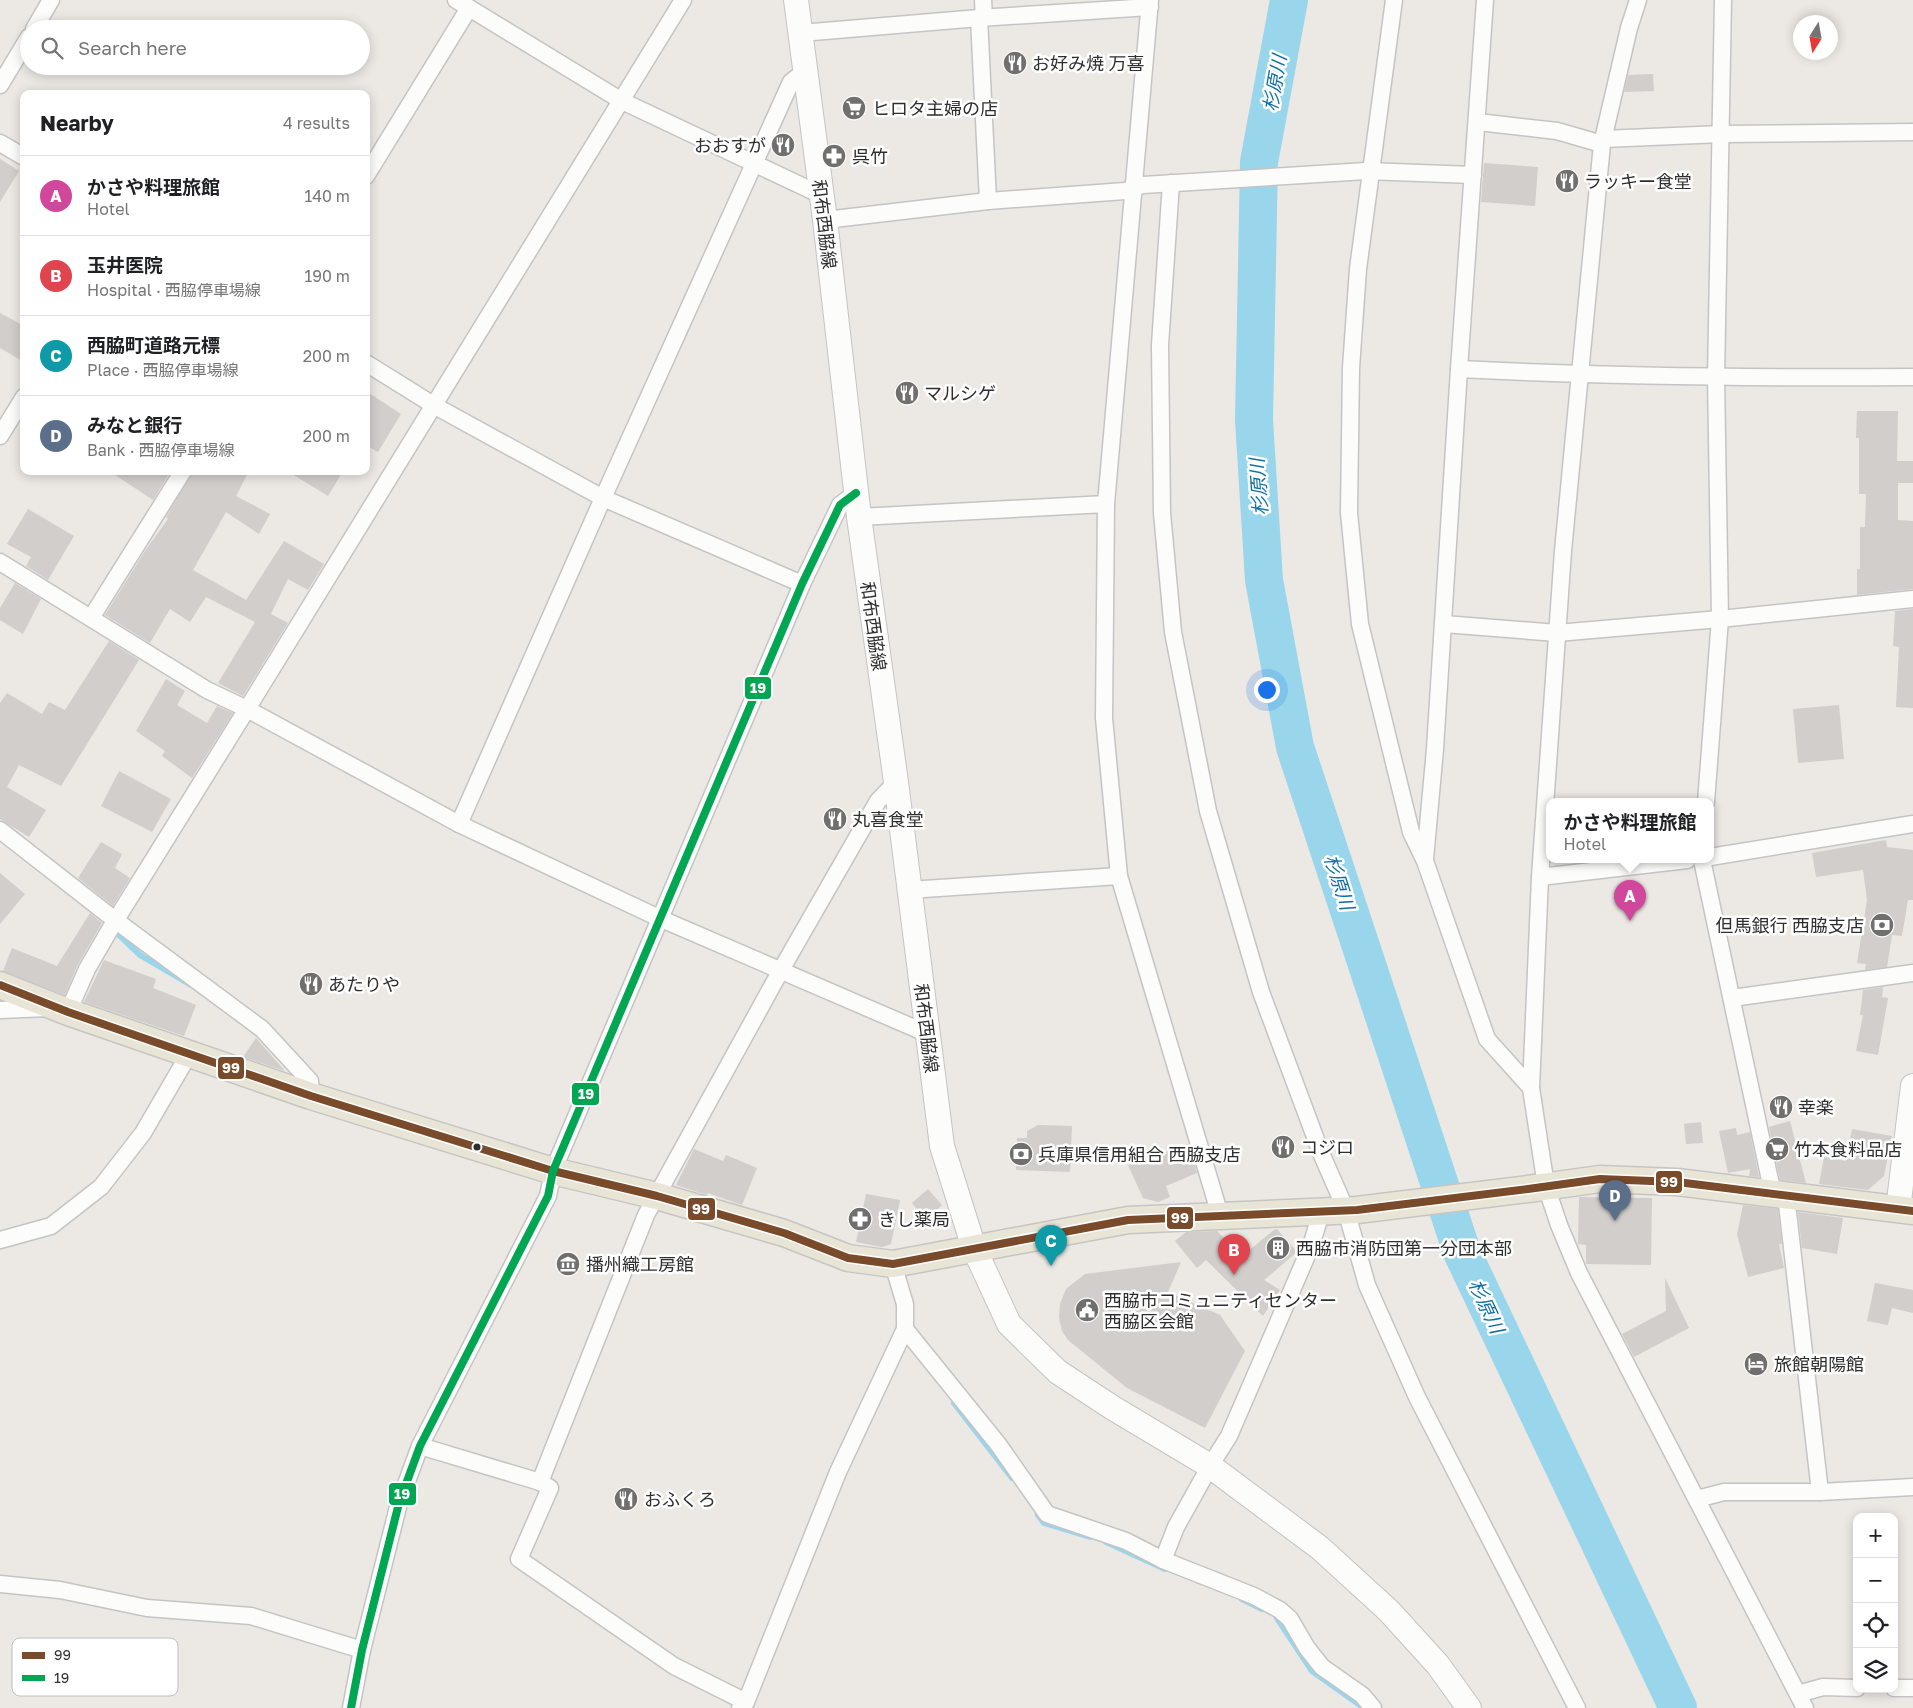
<!DOCTYPE html>
<html lang="en">
<head>
<meta charset="utf-8">
<style>
  :root { --surface:#fff; --page:#f6f6f6; --text:#202124; --muted:#757577; --line:#e0e0e0; --accent:#2563eb }
  body { margin:0; font-family:"Golos Text","Noto Sans JP",sans-serif; background:var(--page); color:var(--text) }
  .controls { position:absolute; right:15px; bottom:15px; display:grid; overflow:hidden; border-radius:10px; box-shadow:0 2px 12px #0003 }
  .controls button { width:45px; height:45px; display:grid; place-items:center; padding:0; border:0; border-bottom:1px solid var(--line); background:var(--surface); color:var(--text); font:25px sans-serif }
  .compass { position:absolute; left:1793px; top:15px; width:45px; height:45px; border-radius:50%; background:var(--surface); box-shadow:0 2px 12px #0003; rotate:191deg }
  .you { position:absolute; left:1266px; top:689px; width:18px; height:18px; margin:-12px; border:4px solid #fff; border-radius:50%; background:#1a73e8; box-shadow:0 0 0 8px #1a73e833 }
  .badge { display:grid; place-items:center; width:32px; height:32px; border-radius:50%; background:var(--accent); color:#fff; font-size:16px; font-weight:700 }
  .pin { position:absolute; translate:-50% -41px; filter:drop-shadow(0 1px 2px #0008) }
  .pin::after { content:''; position:absolute; top:26px; width:18px; height:15px; background:inherit; clip-path:polygon(0 0,100% 0,50% 100%) }
  .popup { position:absolute; left:1546px; top:798px; width:168px; height:65px; box-sizing:border-box; display:grid; place-content:center; border-radius:10px; background:var(--surface); filter:drop-shadow(0 1px 4px #0005); font-size:16px; white-space:nowrap; color:var(--muted) }
  .popup b { font-size:19px; color:var(--text) }
  .popup::after { content:''; position:absolute; left:50%; top:100%; margin-left:-10px; border:10px solid transparent; border-top-color:var(--surface) }
  .list { margin:0; padding:0; list-style:none }
  h2 { display:flex; justify-content:space-between; align-items:center; height:65px; margin:0; padding:0 20px; font-size:21px }
  h2 small { font-size:16px; font-weight:400; color:var(--muted) }
  .list li { display:grid; grid-template-columns:32px 1fr auto; gap:15px; align-items:center; box-sizing:border-box; height:80px; padding:0 20px; border-top:1px solid var(--line) }
  .list b { display:block; font-size:19px; white-space:nowrap }
  .list p { margin:0; font-size:16px; white-space:nowrap; color:var(--muted) }
  .list em { font-size:16px; font-style:normal; color:var(--muted) }
  .icon { flex:none; width:28px; height:28px; fill:none; stroke:currentColor; stroke-width:2; stroke-linecap:round; stroke-linejoin:round }
  .map { position:relative; flex:none; width:1913px; height:1708px; overflow:hidden }
  .search { position:absolute; background:var(--surface); box-shadow:0 2px 12px #0003; left:20px; top:20px; width:350px; height:55px; display:flex; align-items:center; gap:12px; box-sizing:border-box; padding:0 18px; border-radius:28px; color:var(--muted); font-size:19px }
  .panel { position:absolute; background:var(--surface); box-shadow:0 2px 12px #0003; left:20px; top:90px; width:350px; height:385px; border-radius:10px }
  .map>svg:first-child { display:block }
  .lines { fill:none; stroke-linecap:round; stroke-linejoin:round }
  .stream { stroke:#99d6ec; stroke-width:6 }
  .river { stroke:#99d6ec; stroke-width:38 }
  .building { fill:#d1cecb }
  .street-casing { stroke:#c5c4c5; stroke-width:19 }
  .secondary-casing { stroke:#c5c4c5; stroke-width:26 }
  .primary-casing { stroke:#c6c5c4; stroke-width:29 }
  .street { stroke:#fcfcfb; stroke-width:16 }
  .secondary { stroke:#fcfcfb; stroke-width:24 }
  .primary { stroke:#e8e4d6; stroke-width:26 }
  .bus-1-casing { stroke:#fff; stroke-width:11 }
  .bus-2-casing { stroke:#fff; stroke-width:11 }
  .bus-1 { stroke:#7a4b2a; stroke-width:8 }
  .bus-2 { stroke:#00a651; stroke-width:8 }
  .bus-dot { fill:#2e2e2e; stroke:#fff; stroke-width:2 }
  .labels { text-anchor:middle; dominant-baseline:central; stroke-width:5; stroke-linejoin:round; paint-order:stroke }
  .poi-label { font-size:18px; fill:#2e2e2e; stroke:#fff; text-anchor:start }
  .street-label { font-size:18px; fill:#2e2e2e; stroke:#fff }
  .water-label { font-size:19px; font-style:italic; fill:#0d6fa3; stroke:#fff }
  .key { fill:#fff; stroke:#c0c0c0; stroke-width:1 }
  .key-label { font-size:14px; fill:#2e2e2e }
  .line-badge { stroke:#fff; stroke-width:2 }
  .badge-label { font-size:14px; text-anchor:middle; font-weight:bold; fill:#fff }
</style>
</head>
<body>
<div class="map">
<svg width="1913" height="1708" viewBox="0 0 1913 1708">
  <rect width="100%" height="100%" fill="#ece8e4"/>
  <g class="lines">
    <g class="stream">
      <polyline points="113,929 140,955 191,985"/>
      <polyline points="954,1403 1012,1478"/>
      <polyline points="1038,1515 1044,1523 1090,1537"/>
      <polyline points="1106,1542 1165,1569"/>
      <polyline points="1242,1599 1262,1609"/>
      <polyline points="1277,1618 1312,1671 1360,1705 1362,1708"/>
    </g>
    <polyline class="river" points="1289,0 1259,162 1254,420 1264,580 1295,747 1462,1252 1678,1708"/>
  </g>
  <g class="building">
    <polygon points="1653,74 1654,91 1624,92 1628,75"/>
    <polygon points="0,159 19,171 0,202"/>
    <polygon points="1484,163 1538,167 1535,206 1481,202"/>
    <polygon points="0,313 24,326 24,362 0,348"/>
    <polygon points="366,391 401,414 378,452 366,445"/>
    <polygon points="1857,411 1898,411 1897,461 1913,461 1913,483 1898,483 1898,520 1913,521 1913,589 1857,595 1857,569 1860,569 1860,527 1865,527 1866,494 1859,494 1859,438 1856,438"/>
    <polygon points="109,471 171,471 153,500"/>
    <polygon points="193,471 249,471 236,496 270,514 259,534 226,512 193,570 246,600 284,541 324,564 308,590 288,579 271,614 288,623 243,696 218,683 255,622 206,597 190,622 170,609 150,643 105,615 145,551 168,519 166,517"/>
    <polygon points="287,471 343,471 328,496"/>
    <polygon points="28,509 74,536 48,580 26,566 31,557 7,544"/>
    <polygon points="15,583 41,599 23,634 0,620 0,608"/>
    <polygon points="1913,609 1913,708 1896,707 1899,647 1893,646 1895,611"/>
    <polygon points="109,641 139,660 61,786 19,765 7,787 46,810 29,837 0,819 0,703 7,693 42,714 49,702 65,710"/>
    <polygon points="166,679 185,691 177,705 207,723 217,706 233,713 192,778 162,756 165,751 136,731"/>
    <polygon points="1839,705 1844,759 1798,763 1793,709"/>
    <polygon points="119,771 171,799 152,832 101,806"/>
    <polygon points="1886,840 1887,847 1913,850 1913,900 1908,900 1902,936 1892,935 1887,967 1865,970 1866,964 1857,963 1867,900 1863,870 1816,877 1812,853"/>
    <polygon points="101,842 122,854 115,868 130,878 113,906 78,878"/>
    <polygon points="0,873 25,894 0,924"/>
    <polygon points="90,913 102,923 78,964 65,995 3,971 12,948 57,966"/>
    <polygon points="104,960 156,979 153,988 196,1005 184,1036 84,1002"/>
    <polygon points="1883,987 1882,997 1888,998 1878,1055 1856,1051 1863,1015 1860,1015 1863,990"/>
    <polygon points="256,1038 285,1071 243,1057"/>
    <polygon points="1790,1121 1806,1183 1780,1180 1769,1127"/>
    <polygon points="1701,1122 1703,1143 1686,1144 1684,1124"/>
    <polygon points="1038,1125 1072,1126 1070,1172 1016,1170 1017,1138 1027,1138 1027,1131"/>
    <polygon points="1736,1128 1737,1135 1750,1132 1759,1177 1749,1176 1750,1169 1728,1173 1719,1131"/>
    <polygon points="1852,1129 1892,1136 1884,1176 1868,1190 1819,1184 1824,1157 1846,1161"/>
    <polygon points="1188,1144 1197,1173 1166,1186 1170,1197 1158,1202 1143,1198 1128,1165"/>
    <polygon points="694,1149 723,1161 726,1155 757,1168 742,1205 708,1193 707,1195 676,1185"/>
    <polygon points="928,1189 942,1205 926,1220 912,1203"/>
    <polygon points="866,1194 900,1200 891,1244 882,1247 856,1242"/>
    <polygon points="1579,1197 1652,1198 1651,1265 1586,1264 1586,1245 1578,1244"/>
    <polygon points="1743,1205 1778,1209 1782,1244 1779,1244 1784,1268 1748,1277 1737,1234"/>
    <polygon points="1798,1212 1843,1218 1837,1254 1802,1248"/>
    <polygon points="1275,1229 1277,1229 1297,1252 1264,1280 1280,1290 1263,1316 1206,1260 1197,1268 1175,1241 1186,1232 1217,1231 1242,1256"/>
    <polygon points="1181,1262 1168,1292 1220,1315 1245,1351 1205,1428 1127,1388 1068,1340 1062,1331 1059,1318 1060,1304 1066,1289 1085,1274"/>
    <polygon points="1665,1278 1689,1328 1634,1357 1622,1334 1666,1311"/>
    <polygon points="1875,1283 1913,1290 1913,1313 1892,1308 1888,1325 1867,1321"/>
  </g>
  <g class="lines">
    <g class="street-casing">
      <g id="street">
        <polyline points="456,0 622,101 821,195"/>
        <polyline points="983,0 984,18"/>
        <polyline points="1150,0 1106,504 1104,718 1119,876 1220,1215"/>
        <polyline points="1394,0 1358,269 1351,368 1349,513 1360,624 1411,832 1425,861 1487,1039 1531,1088 1546,1186 1559,1225 1579,1273 1805,1708"/>
        <polyline points="979,18 988,201"/>
        <polyline points="34,29 51,0"/>
        <polyline points="801,33 979,18 1150,7"/>
        <polyline points="0,85 29,37"/>
        <polyline points="1478,122 1557,131 1602,144"/>
        <polyline points="1603,139 1722,134 1913,132"/>
        <polyline points="0,143 24,157"/>
        <polyline points="366,176 469,8"/>
        <polyline points="1171,183 1160,345 1162,513 1173,632 1208,811 1261,992 1321,1153 1346,1210 1367,1285 1417,1397 1577,1708"/>
        <polyline points="825,220 988,201 1125,191 1143,185 1366,171 1473,175"/>
        <polyline points="366,363 435,406 603,498 802,584"/>
        <path d="M1459,369c152,8 302,9 454,8"/>
        <polyline points="0,436 24,397"/>
        <polyline points="859,517 1106,504"/>
        <polyline points="0,562 207,690 247,709 459,824 659,918 928,1034"/>
        <polyline points="91,618 183,471"/>
        <polyline points="1444,624 1557,633 1720,619 1913,599"/>
        <polyline points="1706,802 1720,619 1716,378 1723,0"/>
        <polyline points="459,824 603,498 791,82 805,71"/>
        <polyline points="0,830 115,920 262,1029 310,1081 311,1096"/>
        <polyline points="1710,857 1913,824"/>
        <polyline points="1425,859 1435,749 1459,369 1485,0"/>
        <polyline points="1702,860 1773,1194"/>
        <polyline points="1540,877 1687,860"/>
        <polyline points="909,890 1119,876"/>
        <polyline points="1732,998 1913,973"/>
        <polyline points="0,1010 48,1008"/>
        <polyline points="68,1012 87,969 109,931 247,709 683,0"/>
        <polyline points="1531,1088 1540,877 1563,551 1602,144 1629,28 1638,0"/>
        <polyline points="1786,1195 1820,1492"/>
        <polyline points="0,1240 51,1226 101,1187 143,1133 189,1054"/>
        <polyline points="905,1329 998,1444 1047,1514 1126,1541 1163,1560 1254,1596 1280,1610 1290,1619 1307,1648 1322,1667 1362,1695 1373,1708"/>
        <polyline points="420,1446 540,1482 646,1215 781,970 878,801 896,782"/>
        <polyline points="540,1482 550,1488 519,1559 674,1666 746,1702"/>
        <polyline points="1697,1499 1724,1492 1820,1492 1913,1487"/>
        <polyline points="1163,1560 1176,1527 1210,1466 1229,1436 1311,1246 1321,1213"/>
        <polyline points="0,1584 60,1590 147,1608 251,1616 362,1650"/>
        <polyline points="1894,1688 1913,1688"/>
        <polyline points="1798,1694 1823,1687 1857,1688"/>
        <polyline points="351,1708 362,1650 399,1503 420,1446 548,1196 553,1171 802,584 840,505 856,493"/>
        <polyline points="740,1708 746,1702 838,1472 905,1329 905,1304 893,1264"/>
      </g>
    </g>
    <g class="secondary-casing">
      <g id="secondary">
        <polyline points="796,0 825,220 859,517 896,782 942,1146 974,1248 1009,1324 1058,1372 1113,1408 1210,1466 1320,1548 1389,1611 1438,1665 1469,1708"/>
        <polyline points="1898,1209 1913,1086"/>
      </g>
    </g>
    <g class="primary-casing">
      <polyline id="primary" points="0,985 68,1012 311,1096 553,1171 657,1196 784,1233 848,1258 893,1264 1128,1220 1357,1210 1528,1189 1600,1179 1677,1182 1913,1211"/>
    </g>
    <use href="#street" class="street"/>
    <use href="#secondary" class="secondary"/>
    <use href="#primary" class="primary"/>
    <g class="bus-1-casing">
      <polyline id="bus-1" points="0,985 68,1012 311,1096 553,1171 657,1196 784,1233 848,1258 893,1264 1128,1220 1357,1210 1528,1189 1600,1179 1677,1182 1913,1211"/>
    </g>
    <g class="bus-2-casing">
      <polyline id="bus-2" points="351,1708 362,1650 399,1503 420,1446 548,1196 553,1171 802,584 840,505 856,493"/>
    </g>
    <use href="#bus-1" class="bus-1"/>
    <use href="#bus-2" class="bus-2"/>
  </g>
  <defs>
    <g id="restaurant-disc" transform="scale(1.25)"><circle r="9.5" fill="#706f6e" stroke="#fff"/><path d="M-5-6h1v4h1v-4h1v4h1v-4h1v5L-1.5 .5V6h-2V.5L-5-1ZM5-6V6H3V1.5H1.5Q1.5-4 5-6Z" fill="#fff"/></g>
    <g id="supermarket-disc" transform="scale(1.25)"><circle r="9.5" fill="#706f6e" stroke="#fff"/><path d="M-6-5.5h2.5l.6 2H6L4.5 2H-2.5L-4.4-4H-6ZM-1.5 3.2a1.3 1.3 0 1 0 .1 0ZM3 3.2a1.3 1.3 0 1 0 .1 0Z" fill="#fff"/></g>
    <g id="pharmacy-disc" transform="scale(1.25)"><circle r="9.5" fill="#706f6e" stroke="#fff"/><path d="M-2-6h4v4h4v4h-4v4h-4v-4h-4v-4h4Z" fill="#fff"/></g>
    <g id="bank-disc" transform="scale(1.25)"><circle r="9.5" fill="#706f6e" stroke="#fff"/><path d="M-6-4H6V4H-6ZM0-2.3a2.3 2.3 0 1 0 0 4.6a2.3 2.3 0 1 0 0-4.6Z" fill="#fff"/></g>
    <g id="building-disc" transform="scale(1.25)"><circle r="9.5" fill="#706f6e" stroke="#fff"/><path d="M-4-6H4V6H1V3H-1V6H-4ZM-2.5-4.3h1.7v1.8h-1.7ZM.8-4.3h1.7v1.8H.8ZM-2.5-1h1.7V.8h-1.7ZM.8-1h1.7V.8H.8Z" fill="#fff"/></g>
    <g id="museum-disc" transform="scale(1.25)"><circle r="9.5" fill="#706f6e" stroke="#fff"/><path d="M0-6L6-3V-2H-6V-3ZM-5-1h2V3h-2ZM-1-1h2V3h-2ZM3-1h2V3H3ZM-6 4H6V6H-6Z" fill="#fff"/></g>
    <g id="civic-disc" transform="scale(1.25)"><circle r="9.5" fill="#706f6e" stroke="#fff"/><path d="M-.6-6.5H3V-4.5H.6V-3L4-1V1h2V6H-6V1h2V-1L-.6-3ZM-1.2 2.5V6h2.4V2.5Z" fill="#fff"/></g>
    <g id="hotel-disc" transform="scale(1.25)"><circle r="9.5" fill="#706f6e" stroke="#fff"/><path d="M-6-4.5h1.5V1H6V5H4.5V3h-9V5H-6ZM-4 0a1.8 1.8 0 1 1 3.6 0ZM.5 0V-2.5h3Q6-2.5 6 0Z" fill="#fff"/></g>
  </defs>
  <g fill-rule="evenodd">
    <use href="#restaurant-disc" x="1015" y="63"/>
    <use href="#supermarket-disc" x="854" y="108"/>
    <use href="#restaurant-disc" x="783" y="145"/>
    <use href="#pharmacy-disc" x="834" y="156"/>
    <use href="#restaurant-disc" x="1567" y="181"/>
    <use href="#restaurant-disc" x="907" y="393"/>
    <use href="#restaurant-disc" x="835" y="819"/>
    <use href="#bank-disc" x="1882" y="925"/>
    <use href="#restaurant-disc" x="311" y="984"/>
    <use href="#restaurant-disc" x="1781" y="1107"/>
    <use href="#restaurant-disc" x="1283" y="1147"/>
    <use href="#supermarket-disc" x="1777" y="1149"/>
    <use href="#bank-disc" x="1021" y="1154"/>
    <use href="#pharmacy-disc" x="860" y="1219"/>
    <use href="#building-disc" x="1278" y="1248"/>
    <use href="#museum-disc" x="568" y="1264"/>
    <use href="#civic-disc" x="1087" y="1310"/>
    <use href="#hotel-disc" x="1756" y="1364"/>
    <use href="#restaurant-disc" x="626" y="1499"/>
  </g>
  <circle class="bus-dot" cx="477" cy="1147" r="4.5"/>
  <g class="labels">
    <g class="poi-label">
      <text x="1032" y="63">お好み焼 万喜</text>
      <text x="872" y="108">ヒロタ主婦の店</text>
      <text x="766" y="145" text-anchor="end">おおすが</text>
      <text x="852" y="156">呉竹</text>
      <text x="1584" y="181">ラッキー食堂</text>
      <text x="924" y="393">マルシゲ</text>
      <text x="852" y="819">丸喜食堂</text>
      <text x="1864" y="925" text-anchor="end">但馬銀行 西脇支店</text>
      <text x="328" y="984">あたりや</text>
      <text x="1798" y="1107">幸楽</text>
      <text x="1300" y="1147">コジロ</text>
      <text x="1794" y="1149">竹本食料品店</text>
      <text x="1038" y="1154">兵庫県信用組合 西脇支店</text>
      <text x="878" y="1219">きし薬局</text>
      <text x="1296" y="1248">西脇市消防団第一分団本部</text>
      <text x="586" y="1264">播州織工房館</text>
      <text x="1104" y="1300">西脇市コミュニティセンター<tspan x="1104" dy="21">西脇区会館</tspan></text>
      <text x="1774" y="1364">旅館朝陽館</text>
      <text x="644" y="1499">おふくろ</text>
    </g>
    <g class="street-label">
      <text transform="translate(825 224) rotate(83)">和布西脇線</text>
      <text transform="translate(874 626) rotate(82)">和布西脇線</text>
      <text transform="translate(927 1028) rotate(83)">和布西脇線</text>
    </g>
    <g class="water-label">
      <text transform="translate(1274 83) rotate(-80)">杉原川</text>
      <text transform="translate(1258 487) rotate(-94)">杉原川</text>
      <text transform="translate(1340 882) rotate(72)">杉原川</text>
      <text transform="translate(1487 1306) rotate(65)">杉原川</text>
    </g>
  </g>
  <rect x="12" y="1638" width="166" height="58" rx="8" class="key"/>
  <rect x="22" y="1652" width="23" height="7" fill="#7a4b2a"/>
  <rect x="22" y="1675" width="23" height="6" fill="#00a651"/>
  <g class="key-label">
    <text x="54" y="1660">99</text>
    <text x="54" y="1683">19</text>
  </g>
  <g class="line-badge">
    <rect x="744" y="676" width="28" height="24" rx="5" fill="#00a651"/>
    <rect x="217" y="1056" width="28" height="24" rx="5" fill="#7a4b2a"/>
    <rect x="571" y="1082" width="29" height="24" rx="5" fill="#00a651"/>
    <rect x="1655" y="1170" width="28" height="24" rx="5" fill="#7a4b2a"/>
    <rect x="687" y="1197" width="29" height="24" rx="5" fill="#7a4b2a"/>
    <rect x="1166" y="1206" width="28" height="24" rx="5" fill="#7a4b2a"/>
    <rect x="388" y="1482" width="29" height="24" rx="5" fill="#00a651"/>
  </g>
  <g class="badge-label">
    <text x="758" y="693">19</text>
    <text x="231" y="1073">99</text>
    <text x="586" y="1099">19</text>
    <text x="1669" y="1187">99</text>
    <text x="701" y="1214">99</text>
    <text x="1180" y="1223">99</text>
    <text x="402" y="1499">19</text>
  </g>
</svg>
<div class="controls">
<button>+</button>
<button>−</button>
<button><svg class="icon" aria-label="locate" viewBox="0 0 24 24"><circle cx="12" cy="12" r="6"/><path d="M12 2v4M12 18v4M2 12h4M18 12h4"/></svg></button>
<button><svg class="icon" aria-label="layers" viewBox="0 0 24 24"><path d="M12 4l9 5-9 5-9-5zM3 14l9 5 9-5"/></svg></button>
</div>
<svg class="compass" viewBox="-18 -18 36 36"><path d="M0-13l5 13h-10z" fill="#e53935"/><path d="M0 13l5-13h-10z" fill="#757577"/></svg>
<div class="you"></div>
<div class="pin badge" style="left:1630px;top:921px;background:#d1479c">A</div>
<div class="popup"><b>かさや料理旅館</b>Hotel</div>
<div class="pin badge" style="left:1234px;top:1275px;background:#e0444e">B</div>
<div class="pin badge" style="left:1051px;top:1266px;background:#0f9aa8">C</div>
<div class="pin badge" style="left:1615px;top:1221px;background:#5c6f8a">D</div>
<div class="search"><svg class="icon" aria-label="search" viewBox="0 0 24 24"><circle cx="10" cy="10" r="6"/><path d="M15 15l6 6"/></svg>Search here</div>
<section class="panel">
<h2>Nearby<small>4 results</small></h2>
<ul class="list">
<li><span class="badge" style="background:#d1479c">A</span><div><b>かさや料理旅館</b><p>Hotel</p></div><em>140 m</em></li>
<li><span class="badge" style="background:#e0444e">B</span><div><b>玉井医院</b><p>Hospital · 西脇停車場線</p></div><em>190 m</em></li>
<li><span class="badge" style="background:#0f9aa8">C</span><div><b>西脇町道路元標</b><p>Place · 西脇停車場線</p></div><em>200 m</em></li>
<li><span class="badge" style="background:#5c6f8a">D</span><div><b>みなと銀行</b><p>Bank · 西脇停車場線</p></div><em>200 m</em></li>
</ul>
</section>
</div>
</body>
</html>
